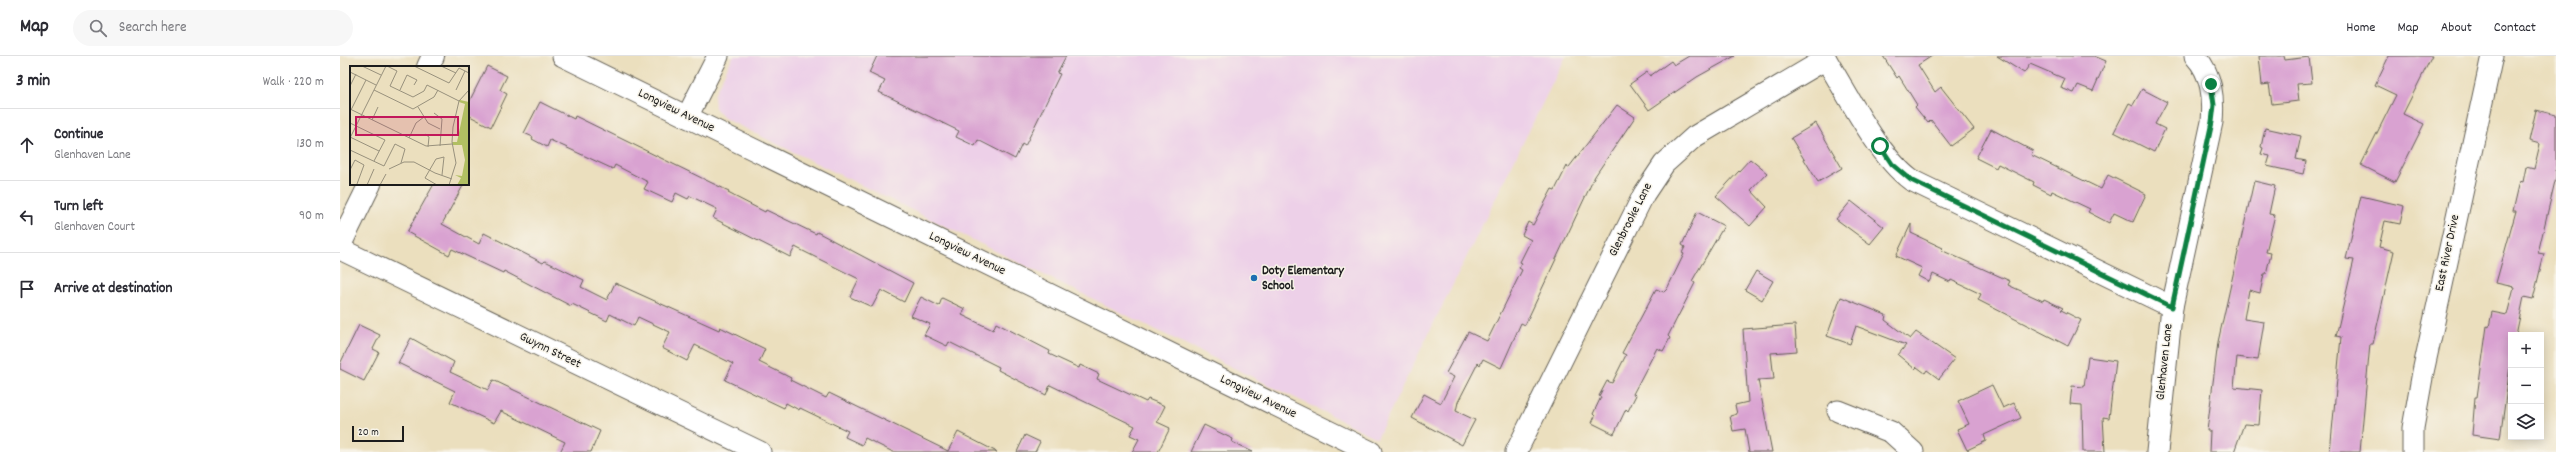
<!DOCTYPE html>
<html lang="en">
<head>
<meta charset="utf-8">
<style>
  :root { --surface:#fff; --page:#f7f7f7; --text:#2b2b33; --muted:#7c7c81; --line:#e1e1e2 }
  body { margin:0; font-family:Dekko,sans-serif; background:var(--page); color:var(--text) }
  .controls { position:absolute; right:12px; bottom:12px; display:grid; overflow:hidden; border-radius:0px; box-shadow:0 2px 10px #0003 }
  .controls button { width:36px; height:36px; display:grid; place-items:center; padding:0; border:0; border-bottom:1px solid var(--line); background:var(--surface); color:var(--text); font:20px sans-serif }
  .scale { position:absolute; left:12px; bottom:10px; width:52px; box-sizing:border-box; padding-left:4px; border:2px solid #1c1c1c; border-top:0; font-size:11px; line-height:14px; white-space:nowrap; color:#1c1c1c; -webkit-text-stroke:3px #f7f3e8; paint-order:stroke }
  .stop { position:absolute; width:12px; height:12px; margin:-9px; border:3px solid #0b8043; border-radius:50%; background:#fff }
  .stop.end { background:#0b8043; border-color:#fff; box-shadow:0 1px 4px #0008 }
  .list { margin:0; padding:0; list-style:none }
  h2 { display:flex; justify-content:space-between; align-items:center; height:52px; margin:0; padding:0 16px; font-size:17px }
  h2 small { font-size:13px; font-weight:400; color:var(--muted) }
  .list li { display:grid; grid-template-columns:26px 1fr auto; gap:12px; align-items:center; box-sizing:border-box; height:72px; padding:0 16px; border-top:1px solid var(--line) }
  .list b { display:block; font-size:15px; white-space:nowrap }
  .list p { margin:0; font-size:13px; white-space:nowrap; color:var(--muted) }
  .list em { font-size:13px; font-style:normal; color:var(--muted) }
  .icon { flex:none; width:22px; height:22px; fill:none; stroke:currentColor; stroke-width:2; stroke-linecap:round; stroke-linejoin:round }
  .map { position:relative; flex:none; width:2216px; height:396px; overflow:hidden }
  header { display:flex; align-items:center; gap:24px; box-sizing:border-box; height:56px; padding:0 20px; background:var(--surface); border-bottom:1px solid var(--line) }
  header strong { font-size:19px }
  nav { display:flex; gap:22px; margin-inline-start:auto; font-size:14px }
  .search { width:280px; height:36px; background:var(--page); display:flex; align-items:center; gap:10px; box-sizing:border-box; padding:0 14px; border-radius:22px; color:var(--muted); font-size:15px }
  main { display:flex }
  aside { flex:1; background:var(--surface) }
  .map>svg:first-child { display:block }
  .built { fill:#edd0e8 }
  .building { fill:#d9a2d1 }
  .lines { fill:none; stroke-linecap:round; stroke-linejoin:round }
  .street-casing { stroke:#646055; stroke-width:23 }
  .secondary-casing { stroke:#646055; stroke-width:24 }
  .street { stroke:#fff; stroke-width:21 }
  .secondary { stroke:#fff; stroke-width:22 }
  .route { stroke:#0b8043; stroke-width:5 }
  .poi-dot { fill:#1f6fb2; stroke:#f7f3e8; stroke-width:1.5 }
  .labels { text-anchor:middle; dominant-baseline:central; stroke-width:3; stroke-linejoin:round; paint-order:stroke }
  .street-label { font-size:13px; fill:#1c1c1c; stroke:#f7f3e8 }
  .poi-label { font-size:13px; font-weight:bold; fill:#1c1c1c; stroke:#f7f3e8; text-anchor:start }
  .inset-road { fill:none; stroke:#98917d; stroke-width:1 }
  .view { fill:#c2185b; fill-opacity:0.15; stroke:#c2185b; stroke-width:2 }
  .inset-edge { fill:none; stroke:#1c1c1c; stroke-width:2 }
</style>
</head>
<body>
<header>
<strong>Map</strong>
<div class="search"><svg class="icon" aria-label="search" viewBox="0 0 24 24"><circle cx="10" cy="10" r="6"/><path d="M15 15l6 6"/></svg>Search here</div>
<nav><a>Home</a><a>Map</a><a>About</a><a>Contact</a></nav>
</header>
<main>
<aside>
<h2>3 min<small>Walk · 220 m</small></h2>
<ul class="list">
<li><svg class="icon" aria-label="ahead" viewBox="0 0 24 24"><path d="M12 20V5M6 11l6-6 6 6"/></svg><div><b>Continue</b><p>Glenhaven Lane</p></div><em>130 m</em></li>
<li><svg class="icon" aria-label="left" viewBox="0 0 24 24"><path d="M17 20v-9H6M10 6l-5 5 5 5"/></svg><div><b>Turn left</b><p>Glenhaven Court</p></div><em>90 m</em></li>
<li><svg class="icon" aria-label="arrive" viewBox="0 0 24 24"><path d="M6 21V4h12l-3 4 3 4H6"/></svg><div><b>Arrive at destination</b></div></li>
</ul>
</aside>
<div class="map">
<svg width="2216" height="396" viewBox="0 0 2216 396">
  <rect width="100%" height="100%" fill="#f7f3e8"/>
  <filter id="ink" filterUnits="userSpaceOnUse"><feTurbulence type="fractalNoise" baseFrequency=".025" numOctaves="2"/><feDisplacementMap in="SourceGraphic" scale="8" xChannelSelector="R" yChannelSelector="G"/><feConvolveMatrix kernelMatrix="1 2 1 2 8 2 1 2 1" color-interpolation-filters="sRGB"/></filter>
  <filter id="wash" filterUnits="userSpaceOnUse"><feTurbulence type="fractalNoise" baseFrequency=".012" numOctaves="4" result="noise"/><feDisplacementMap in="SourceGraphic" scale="16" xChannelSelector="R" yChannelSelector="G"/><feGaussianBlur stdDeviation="0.9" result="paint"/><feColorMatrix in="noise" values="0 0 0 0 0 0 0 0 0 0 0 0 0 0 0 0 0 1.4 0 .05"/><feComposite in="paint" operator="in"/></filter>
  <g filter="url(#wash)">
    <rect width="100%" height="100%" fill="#ebdfbe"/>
    <polygon class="built" points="393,0 1226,0 1037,382 384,62 375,52 374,39"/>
    <g id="blocks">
      <g class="building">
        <polygon points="537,0 726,0 717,17 720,18 685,90 682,88 675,103 638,84 635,90 616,81 619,75 539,36 545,25 529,17"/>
        <polygon points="1349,0 1395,0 1357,21 1309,54 1290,28 1307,16 1310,20 1331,5 1334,9"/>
        <polygon points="1543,0 1592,0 1578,9 1595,36 1601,31 1634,73 1611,90 1591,64 1588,67 1575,51 1577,49 1559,20 1557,22"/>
        <polygon points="1657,0 1754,0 1766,5 1753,35 1738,29 1734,37 1721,32 1725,23 1690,8 1684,17"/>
        <polygon points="1919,0 1944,0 1945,4 1969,1 1972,27 1957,28 1959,45 1932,48 1929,28 1922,29"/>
        <polygon points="2049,0 2092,0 2063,58 2084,68 2055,126 2021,109 2056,39 2035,29"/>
        <polygon points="147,10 167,20 160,34 167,38 151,71 128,59 128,48"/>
        <polygon points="1802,33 1827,46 1815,68 1825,73 1814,96 1774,76 1789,47 1793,49"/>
        <polygon points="200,46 234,63 235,60 376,129 389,135 388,137 425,156 426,154 476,178 477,176 573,227 564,246 541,234 532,251 510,241 519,223 455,191 450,201 373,162 377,153 350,140 348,143 336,137 332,146 304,133 308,126 275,109 273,113 210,84 207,91 192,83 193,81 184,77"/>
        <polygon points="1277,49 1295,61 1255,120 1185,269 1181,267 1161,312 1143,303 1140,309 1138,307 1118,346 1116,355 1135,364 1122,389 1072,362 1084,338 1101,347 1114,321 1106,317 1128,276 1147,285 1182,214 1179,212 1182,207 1180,206 1191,184 1182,179 1188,166 1193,169 1212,133 1215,134 1227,110 1229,111"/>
        <polygon points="2196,54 2216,59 2216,121 2198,197 2204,198 2193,243 2184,241 2176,279 2171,279 2171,303 2160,383 2132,379 2135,341 2137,341 2147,270 2149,271 2152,256 2167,259 2174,231 2156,227 2176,155 2173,155 2180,125 2183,126 2186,111 2194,113 2200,88 2189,85"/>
        <polygon points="1476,67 1502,112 1478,126 1451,82"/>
        <polygon points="1925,72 1961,80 1956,103 1966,105 1963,118 1927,110 1930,100 1921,98 1923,92 1921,91"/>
        <polygon points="1651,73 1693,95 1691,99 1761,133 1768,119 1806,138 1793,166 1774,157 1769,167 1748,156 1750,153 1712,135 1711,138 1693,129 1694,126 1658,108 1656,112 1636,102"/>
        <polygon points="1410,103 1427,117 1411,134 1427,151 1410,170 1376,140"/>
        <polygon points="1914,125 1935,130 1929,158 1935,159 1926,196 1931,197 1926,218 1924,218 1920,237 1909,234 1904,263 1924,266 1918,304 1897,301 1894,331 1922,334 1919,369 1904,368 1894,396 1869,396 1870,375 1867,375 1878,286"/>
        <polygon points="94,128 124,128 102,168 139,188 144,177 203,207 205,205 244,224 241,231 267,244 275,227 379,274 380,271 425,293 419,306 451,322 450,324 486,342 489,337 608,395 618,376 657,396 553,396 525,382 522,389 505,381 508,375 460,352 459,354 446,347 444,352 385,324 393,308 355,289 347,305 322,292 330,276 298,261 294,270 270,258 267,265 232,248 231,250 164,215 163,217 112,193 109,199 67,176"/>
        <polygon points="2021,140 2064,150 2060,168 2045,165 2039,191 2054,195 2033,288 2030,288 2020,396 1990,396 2001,281 1996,280 2014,204 2006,203"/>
        <polygon points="1511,145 1544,171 1530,188 1496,163"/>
        <polygon points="1357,156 1384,170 1352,225 1355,227 1328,280 1330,282 1323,295 1317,292 1293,338 1296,339 1288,355 1286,353 1274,378 1252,367 1255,360 1253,358 1261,341 1259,340 1267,325 1272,327 1286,299 1282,297 1316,233 1324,236 1327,233 1344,198 1342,197 1345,191 1342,189"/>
        <polygon points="1571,168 1571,177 1603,192 1601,194 1670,225 1668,229 1703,245 1704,243 1723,252 1721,254 1741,264 1728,290 1638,244 1641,238 1611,224 1610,226 1593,218 1589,226 1578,220 1582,212 1556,200"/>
        <polygon points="1416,215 1433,225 1422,244 1405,234"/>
        <polygon points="581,241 599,250 602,242 625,253 622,259 653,274 656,267 710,295 709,298 739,312 740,309 759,318 757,323 806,346 808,343 825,350 817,366 830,372 818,396 792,396 799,383 790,379 795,370 710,329 706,339 658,314 659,311 609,286 607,290 584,279 590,268 571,260"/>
        <polygon points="1501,241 1546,259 1545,264 1570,283 1576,276 1615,303 1599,323 1587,314 1585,317 1577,311 1575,313 1558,299 1566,289 1516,270 1510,288 1487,280"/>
        <polygon points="19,269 40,279 33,293 39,296 24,325 0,313 0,308"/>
        <polygon points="1455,269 1457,295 1431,297 1434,323 1418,324 1432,396 1409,396 1405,373 1393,375 1390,360 1397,358 1395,349 1408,346 1403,273"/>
        <polygon points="71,282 114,306 110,316 148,334 153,324 260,375 251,396 220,396 225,386 161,355 154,367 110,346 115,335 58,307"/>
        <polygon points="1748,301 1776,305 1769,362 1763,361 1765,396 1743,396 1742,349 1730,348 1732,330 1744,331"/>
        <polygon points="1652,329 1663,352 1674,347 1681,362 1644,379 1646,385 1627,394 1617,373 1629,368 1618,345"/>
        <polygon points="864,369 893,383 892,386 913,396 851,396"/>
        <polygon points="685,379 700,386 695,396 677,396"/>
      </g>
    </g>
  </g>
  <g filter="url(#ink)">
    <use href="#blocks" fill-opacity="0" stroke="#646055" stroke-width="1"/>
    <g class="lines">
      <g class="street-casing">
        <g id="street">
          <polyline points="223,0 1031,396"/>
          <path d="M1484,0c22,36 54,100 87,124l261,127"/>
          <polyline points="347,61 378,0"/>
          <polyline points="0,193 420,396"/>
          <polyline points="1498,355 1551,376 1573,396"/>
          <polyline points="1176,396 1304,138 1324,108 1354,81 1486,3"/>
          <path d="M1817,396l15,-145 40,-185c2,-24 0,-48 -17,-66"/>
          <polyline points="2073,396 2073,372 2083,316 2152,0"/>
        </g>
      </g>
      <g class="secondary-casing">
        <g id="secondary">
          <polyline points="88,11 93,0"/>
          <polyline points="0,189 30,128"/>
        </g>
      </g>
      <use href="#street" class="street"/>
      <use href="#secondary" class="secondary"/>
    </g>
  </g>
  <g class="lines" filter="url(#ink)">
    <polyline class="route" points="1540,90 1552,108 1571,124 1832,251 1872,66 1874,49 1871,28"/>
  </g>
  <circle class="poi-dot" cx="914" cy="222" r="4"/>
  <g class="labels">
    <g class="street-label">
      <text transform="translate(336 55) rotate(26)">Longview Avenue</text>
      <text transform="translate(1291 164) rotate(-63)">Glenbrooke Lane</text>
      <text transform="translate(2108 197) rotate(-78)">East River Drive</text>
      <text transform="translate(627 198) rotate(26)">Longview Avenue</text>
      <text transform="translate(210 295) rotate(26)">Gwynn Street</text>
      <text transform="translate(1825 306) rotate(-84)">Glenhaven Lane</text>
      <text transform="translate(918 341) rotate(26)">Longview Avenue</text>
    </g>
    <g class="poi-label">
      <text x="922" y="215">Doty Elementary<tspan x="922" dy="15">School</tspan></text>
    </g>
  </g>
  <g transform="translate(10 10)">
    <rect width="119" height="119" fill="#ebdfbe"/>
    <path d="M110,34l9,2v83h-12l4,-7 -6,-3 7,1 3,-16 -3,-15h-9l-1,-3h5l8,-38 -6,-2z" fill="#b1bf62"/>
    <path class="inset-road" d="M12,0l19,9M37,0l10,5 -7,15 23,11 11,-6 3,-6 32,16M64,0l35,17 10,-15 10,5M91,0l15,7M0,6l26,13M0,20l6,-12M24,24l39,19 21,-12 4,-7M50,24l7,-15 10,5 -3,5M106,24l9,-19M68,41l10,16 12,6M0,43l76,37 26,-2M1,44l15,-30M84,47l8,6 -2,27M22,54l6,-13M0,57l35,17 -11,21M75,68l4,3 -1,10M0,71l29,14M0,72l36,-72M59,72l7,-15 8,-6M0,84l34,16M34,100l11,-22 10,5 -4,14M39,103l15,-7h10l21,11 17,6M0,104l5,-10 9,5 -7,19M1,119h18M17,119l7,-16M30,119l6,-11M87,119l-12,-7 11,-19 8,-2 -2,18M99,119l7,-22 -4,-21 1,-15 6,-26 10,-11"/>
    <path class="view" d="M6,51h102v18h-102z"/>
    <rect width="119" height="119" class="inset-edge"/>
  </g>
</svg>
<div class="controls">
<button>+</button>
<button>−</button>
<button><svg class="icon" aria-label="layers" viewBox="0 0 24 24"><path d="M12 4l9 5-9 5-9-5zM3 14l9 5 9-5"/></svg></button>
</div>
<div class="scale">20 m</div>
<div class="stop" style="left:1540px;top:90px"></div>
<div class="stop end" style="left:1871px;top:28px"></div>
</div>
</main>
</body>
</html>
